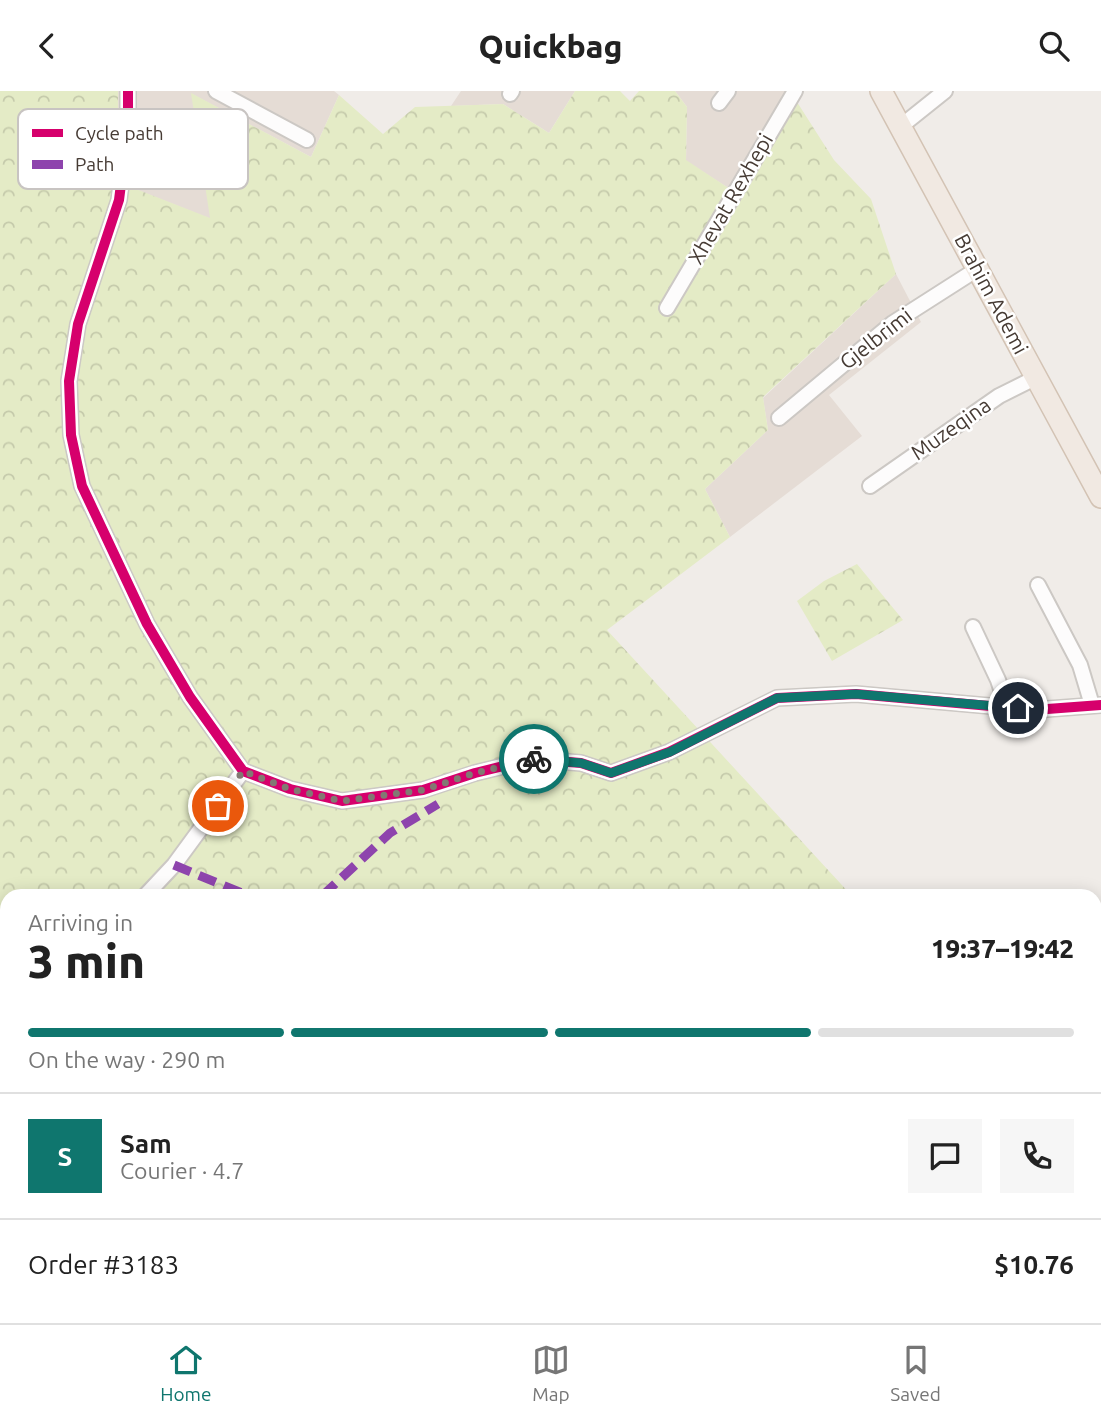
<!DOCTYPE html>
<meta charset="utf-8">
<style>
body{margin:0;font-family:Ubuntu,sans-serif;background:#f6f6f6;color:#222;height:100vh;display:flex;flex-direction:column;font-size:26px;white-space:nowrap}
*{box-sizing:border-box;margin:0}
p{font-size:23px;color:#767676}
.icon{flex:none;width:38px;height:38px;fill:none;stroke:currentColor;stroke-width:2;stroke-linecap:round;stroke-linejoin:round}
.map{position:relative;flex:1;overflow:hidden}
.sheet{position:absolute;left:0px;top:798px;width:1102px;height:434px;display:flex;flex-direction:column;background:#fff;border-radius:21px 21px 0 0;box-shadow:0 4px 18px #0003}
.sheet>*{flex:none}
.pin{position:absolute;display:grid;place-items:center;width:60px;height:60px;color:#fff;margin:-30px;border:4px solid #fff;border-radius:50%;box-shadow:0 2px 7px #0007}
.courier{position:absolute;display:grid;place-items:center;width:70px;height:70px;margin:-35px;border:5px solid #0f766e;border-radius:50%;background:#fff;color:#222;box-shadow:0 2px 9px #0007}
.overview em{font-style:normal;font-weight:800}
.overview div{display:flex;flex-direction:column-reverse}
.overview{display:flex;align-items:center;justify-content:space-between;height:119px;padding:0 28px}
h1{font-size:46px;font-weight:800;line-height:52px}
.bar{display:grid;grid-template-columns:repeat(4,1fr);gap:10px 7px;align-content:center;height:84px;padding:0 28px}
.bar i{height:9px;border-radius:5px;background:#e0e0e0}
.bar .active{background:#0f766e}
.bar p{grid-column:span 4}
.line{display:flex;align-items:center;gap:18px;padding:0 28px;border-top:2px solid #e0e0e0}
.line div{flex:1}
.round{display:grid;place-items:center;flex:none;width:74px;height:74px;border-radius:0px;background:#f6f6f6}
header{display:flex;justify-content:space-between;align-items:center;height:91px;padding:0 28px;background:#fff;font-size:32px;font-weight:800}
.tabs{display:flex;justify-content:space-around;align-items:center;height:98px;border-top:2px solid #e0e0e0;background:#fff;font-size:19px;color:#767676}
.tabs a{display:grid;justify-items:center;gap:4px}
.tabs .active{color:#0f766e}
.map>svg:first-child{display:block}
</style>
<header><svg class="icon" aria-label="back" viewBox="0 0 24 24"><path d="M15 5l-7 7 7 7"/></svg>Quickbag<svg class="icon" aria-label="search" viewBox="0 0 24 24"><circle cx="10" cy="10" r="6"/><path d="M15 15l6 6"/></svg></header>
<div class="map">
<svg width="1101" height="1232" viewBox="0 0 1101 1232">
<defs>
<pattern id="forest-crowns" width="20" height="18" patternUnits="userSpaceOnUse" patternTransform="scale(1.75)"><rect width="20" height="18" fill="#e4ebc6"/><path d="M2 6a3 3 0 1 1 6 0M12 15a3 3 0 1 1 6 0" fill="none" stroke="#c5caab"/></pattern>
</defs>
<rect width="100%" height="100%" fill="#f0ece8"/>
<g fill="#e5dcd5">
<path d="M118,0H334L339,4L311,66L192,3L211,128L117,91Z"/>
<path d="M461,0H575L549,42L503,13L451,15Z"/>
<path d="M675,0H803L730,98L686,70L687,16Z"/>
<path d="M896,183L921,231L829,304L862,345L730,446L705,398L768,339L763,307Z"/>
</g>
<g fill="url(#forest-crowns)">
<path d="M0,0H118V91L210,127L191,2L311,66L339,4L383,43L415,16L503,13L549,42L575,0H620L630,10L639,0H675L687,16L686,69L730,98L797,11L834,69L871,108L896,183L763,306L768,339L705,398L730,446L607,539L852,805H7V1225H874L872,1232H0Z"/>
<path d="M857,473L903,529L832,570L797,510L824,490Z"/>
</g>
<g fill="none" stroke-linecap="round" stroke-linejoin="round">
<defs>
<g id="street">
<path d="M128,0V38L119,109L78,233L69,290L71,344L82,395L147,533L190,606L243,680"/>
<path d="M216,0L307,49"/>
<path d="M510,3L512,0"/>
<path d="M719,12L728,0"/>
<path d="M900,36L945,0"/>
<path d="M667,217L795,0"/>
<path d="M779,327L893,232L979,177"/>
<path d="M870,395L999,305L1035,287"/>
<path d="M1038,494L1080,574L1092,614"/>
<path d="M973,536L998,589L1007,616"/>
<path d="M243,680L290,698L342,710L423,699L475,682L532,668L581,672L611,682L669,661L777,607L856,603L1034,619L1101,614"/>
<path d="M145,805L174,774L243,680"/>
<path d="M1096,943H1101"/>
<path d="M0,944L7,936"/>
<path d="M1096,1046L1101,1045"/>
</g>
<path id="primary" d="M881,0L1101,406"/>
</defs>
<use href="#street" stroke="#ccc8c4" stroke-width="18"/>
<use href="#primary" stroke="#d3c3b4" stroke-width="24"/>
<use href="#street" stroke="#fdfcfc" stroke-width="14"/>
<use href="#primary" stroke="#f1e9e2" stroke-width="21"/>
<g stroke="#8e44ad" stroke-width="9" stroke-dasharray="18 9" stroke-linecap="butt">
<path d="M174,774L249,805"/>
<path d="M322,805L390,742L438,713"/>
<path d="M0,1115L7,1109"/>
<path d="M305,1232L309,1225"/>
</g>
<defs>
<path id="cycleway" d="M128,0V38L119,109L78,233L69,290L71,344L82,395L147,533L190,606L243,680L290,698L342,710L423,699L475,682L532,668L581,672L611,682L669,661L777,607L856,603L1034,619L1101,614"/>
</defs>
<use href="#cycleway" stroke="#fff" stroke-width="15"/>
<use href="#cycleway" stroke="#d6006c" stroke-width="10"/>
</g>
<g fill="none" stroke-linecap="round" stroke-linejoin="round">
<path stroke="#827973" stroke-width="7" stroke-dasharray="0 12.6" d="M218,715L243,680L290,698L342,710L423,699L475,682L534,668"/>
<path stroke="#0f766e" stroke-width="9" d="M534,668L581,672L611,682L670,661L777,607L856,603L1018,617"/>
</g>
<g text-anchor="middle" stroke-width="5" stroke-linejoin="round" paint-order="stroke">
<g font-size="21" fill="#463b34" stroke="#fff">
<text transform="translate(731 108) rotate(-60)" y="7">Xhevat Rexhepi</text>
<text transform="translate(991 203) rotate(62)" y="7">Brahim Ademi</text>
<text transform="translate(876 248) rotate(-38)" y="7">Gjelbrimi</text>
<text transform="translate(951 338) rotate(-35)" y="7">Muzeqina</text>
</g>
</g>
<rect x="18" y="18" width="230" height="80" rx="10" fill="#fff" stroke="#c8c4c2" stroke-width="2"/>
<rect x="32" y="38" width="31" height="8" fill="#d6006c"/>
<rect x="32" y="69" width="31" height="9" fill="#8e44ad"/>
<g font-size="19" fill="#463b34">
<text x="75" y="49">Cycle path</text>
<text x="75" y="80">Path</text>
</g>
</svg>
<div class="pin" style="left:218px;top:715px;background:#ea580c"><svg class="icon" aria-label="bag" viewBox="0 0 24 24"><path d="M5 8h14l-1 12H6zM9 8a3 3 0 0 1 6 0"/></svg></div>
<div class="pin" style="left:1018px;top:617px;background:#1f2937"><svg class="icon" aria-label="home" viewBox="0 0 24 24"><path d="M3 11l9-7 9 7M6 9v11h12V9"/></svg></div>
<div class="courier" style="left:534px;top:668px"><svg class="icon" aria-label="bike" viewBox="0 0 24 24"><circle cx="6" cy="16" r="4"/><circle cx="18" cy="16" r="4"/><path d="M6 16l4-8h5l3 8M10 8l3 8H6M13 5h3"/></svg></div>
<section class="sheet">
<div class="overview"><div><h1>3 min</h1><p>Arriving in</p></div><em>19:37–19:42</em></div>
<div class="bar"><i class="active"></i><i class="active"></i><i class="active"></i><i></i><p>On the way · 290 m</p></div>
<div class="line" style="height:126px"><b class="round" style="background:#0f766e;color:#fff">S</b><div><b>Sam</b><p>Courier · 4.7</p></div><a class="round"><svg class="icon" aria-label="chat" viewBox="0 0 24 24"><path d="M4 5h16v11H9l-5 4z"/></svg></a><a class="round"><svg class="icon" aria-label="phone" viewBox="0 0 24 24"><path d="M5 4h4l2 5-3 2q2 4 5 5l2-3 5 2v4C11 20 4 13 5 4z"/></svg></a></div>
<div class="line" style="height:91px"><div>Order #3183</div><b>$10.76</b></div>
</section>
</div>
<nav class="tabs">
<a class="active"><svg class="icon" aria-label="home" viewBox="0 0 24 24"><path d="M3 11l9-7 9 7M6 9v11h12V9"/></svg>Home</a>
<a><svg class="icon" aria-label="map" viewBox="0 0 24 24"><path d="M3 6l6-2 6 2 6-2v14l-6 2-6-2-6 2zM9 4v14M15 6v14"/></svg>Map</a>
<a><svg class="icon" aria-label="saved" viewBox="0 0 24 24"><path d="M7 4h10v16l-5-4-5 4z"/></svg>Saved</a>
</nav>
